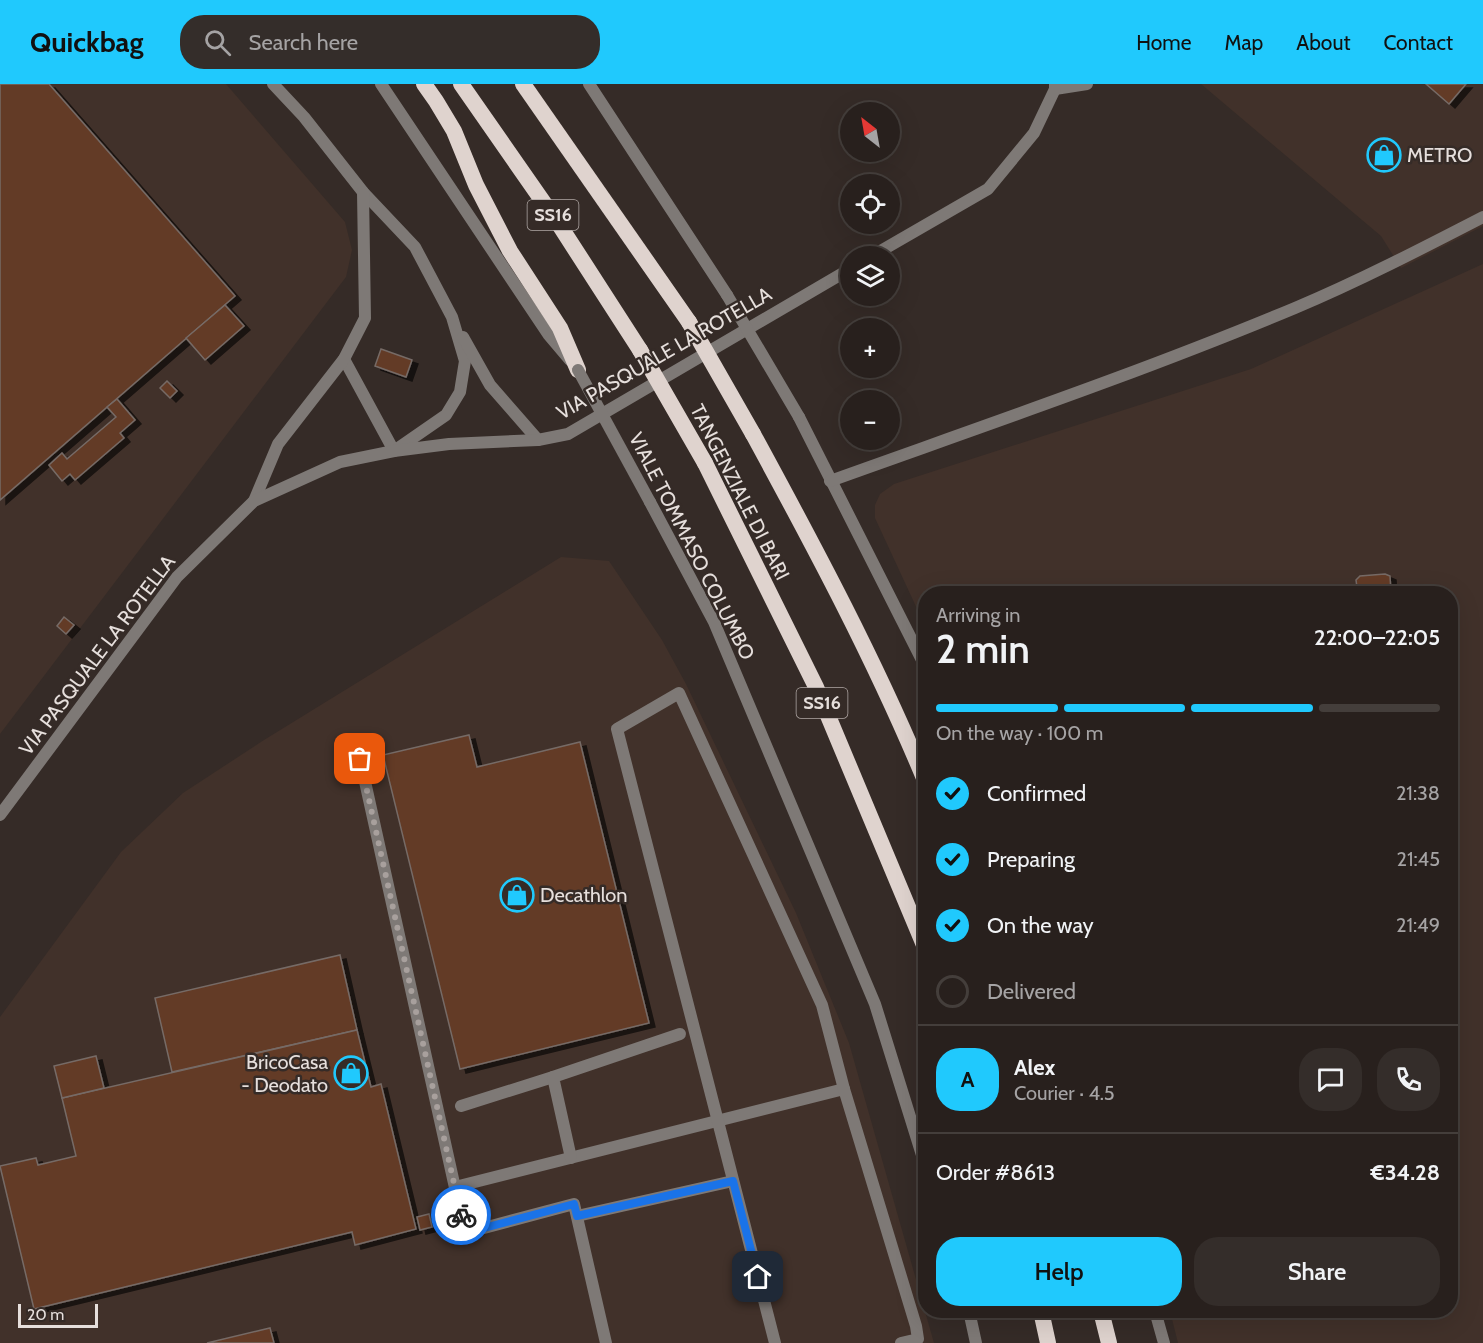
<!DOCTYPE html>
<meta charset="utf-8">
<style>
body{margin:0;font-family:Cabin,sans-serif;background:#342d2a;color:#f1f3f6;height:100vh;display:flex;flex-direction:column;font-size:22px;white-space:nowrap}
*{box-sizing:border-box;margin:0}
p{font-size:20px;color:#a5a3a4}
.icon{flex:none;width:33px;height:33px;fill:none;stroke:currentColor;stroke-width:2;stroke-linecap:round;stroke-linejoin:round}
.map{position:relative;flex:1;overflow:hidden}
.panel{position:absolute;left:918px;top:502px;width:540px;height:732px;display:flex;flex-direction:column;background:#28201d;border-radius:24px;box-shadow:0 6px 24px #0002,0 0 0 2px #443e3b}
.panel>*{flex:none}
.needle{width:39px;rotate:329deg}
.buttons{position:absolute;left:840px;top:18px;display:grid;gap:12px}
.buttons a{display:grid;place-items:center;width:60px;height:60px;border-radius:50%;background:#28201d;box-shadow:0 6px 24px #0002,0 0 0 2px #443e3b;font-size:30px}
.scale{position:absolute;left:18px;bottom:15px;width:80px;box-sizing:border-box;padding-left:6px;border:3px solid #e6dfdc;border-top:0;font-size:16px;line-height:21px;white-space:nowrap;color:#e6dfdc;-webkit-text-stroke:4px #352b27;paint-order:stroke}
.pin{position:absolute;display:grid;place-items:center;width:51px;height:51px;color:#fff;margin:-26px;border-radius:12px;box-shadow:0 3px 9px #0006}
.courier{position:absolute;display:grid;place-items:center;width:60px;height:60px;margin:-30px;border:4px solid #1a73e8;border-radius:50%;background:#fff;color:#222;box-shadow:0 2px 8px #0007}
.head em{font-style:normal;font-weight:600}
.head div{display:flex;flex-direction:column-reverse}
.head{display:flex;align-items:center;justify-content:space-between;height:102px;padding:0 18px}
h1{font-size:39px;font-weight:600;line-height:45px}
.bar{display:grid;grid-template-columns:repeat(4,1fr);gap:9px 6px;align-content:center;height:72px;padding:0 18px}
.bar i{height:8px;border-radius:4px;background:#443e3b}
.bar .current{background:#20c9fd}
.bar p{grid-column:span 4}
.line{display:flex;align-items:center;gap:15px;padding:0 18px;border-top:2px solid #443e3b}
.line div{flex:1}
.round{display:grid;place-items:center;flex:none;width:63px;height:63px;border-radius:24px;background:#342d2a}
ol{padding:0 18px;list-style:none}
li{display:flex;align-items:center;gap:18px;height:66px}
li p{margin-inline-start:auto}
li .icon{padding:6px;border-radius:50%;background:#20c9fd;color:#111;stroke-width:4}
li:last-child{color:#a5a3a4}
li i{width:33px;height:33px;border:3px solid #443e3b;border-radius:50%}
.cta{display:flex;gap:12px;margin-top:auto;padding:12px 18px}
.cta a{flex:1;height:69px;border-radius:24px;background:#20c9fd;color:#111;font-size:24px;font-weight:600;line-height:69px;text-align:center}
.cta a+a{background:#342d2a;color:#f1f3f6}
header{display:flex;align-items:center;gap:36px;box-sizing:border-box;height:84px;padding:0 30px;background:#20c9fd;color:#111}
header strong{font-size:28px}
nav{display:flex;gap:33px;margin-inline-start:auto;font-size:21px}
.search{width:420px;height:54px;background:#342d2a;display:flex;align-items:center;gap:15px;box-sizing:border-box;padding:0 21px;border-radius:24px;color:#a5a3a4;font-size:22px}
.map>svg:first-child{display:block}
</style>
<header>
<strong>Quickbag</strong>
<div class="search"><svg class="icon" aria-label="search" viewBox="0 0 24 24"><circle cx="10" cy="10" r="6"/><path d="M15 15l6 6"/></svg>Search here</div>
<nav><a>Home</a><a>Map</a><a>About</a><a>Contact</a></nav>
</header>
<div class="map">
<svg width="1483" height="1259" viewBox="0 0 1483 1259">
<defs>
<filter id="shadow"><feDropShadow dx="6" dy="4" stdDeviation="0" flood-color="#0009"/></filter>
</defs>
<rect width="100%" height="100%" fill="#352b27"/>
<g fill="#41312a">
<path d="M0,0H226L345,138L352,166L346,193L0,650Z"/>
<path d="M1201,0H1483V142L1401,184L1381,152Z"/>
<path d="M1483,180V1259H1178L1170,1227H1450V510H926L925,542L875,434V421L880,410L894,400L1251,285Z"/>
<path d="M561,473L609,477L662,556L686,600L796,829L849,959L934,1259H0V933L121,768L183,709L264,656Z"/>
</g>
<g fill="#643a25" stroke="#766b66" stroke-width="1.5" filter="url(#shadow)">
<path d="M0,0H49L235,212L0,416Z"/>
<path d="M1426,0H1466L1449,20Z"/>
<path d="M225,221L244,242L205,276L186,254Z"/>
<path d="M381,265L412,276L406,293L375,282Z"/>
<path d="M167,297L177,307L170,314L160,304Z"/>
<path d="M117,315L135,336L120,349L124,354L75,396L70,390L62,397L49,381L62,369L67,375L116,333L107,323Z"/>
<path d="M1385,490L1390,492L1391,510H1358L1356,496L1360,492Z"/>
<path d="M64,533L74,541L66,550L57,542Z"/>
<path d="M469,651L477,683L580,658L649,939L460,985L383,671Z"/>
<path d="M340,871L357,946L172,988L155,914Z"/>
<path d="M357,946L371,1003L381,1000L416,1145L355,1161L352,1148L34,1225L0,1082L36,1074L38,1081L76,1072L62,1014Z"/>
<path d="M96,972L104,1004L62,1014L54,982Z"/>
<path d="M429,1130L432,1143L420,1146L417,1133Z"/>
<path d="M270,1244L274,1259H207Z"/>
</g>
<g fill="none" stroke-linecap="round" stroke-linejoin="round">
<g stroke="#7e7976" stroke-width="12">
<path d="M1055,5L1087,0"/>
<path d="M360,675L465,1149L574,1120L606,1259"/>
<path d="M455,1103L844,1005"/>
<path d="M577,1132L733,1097"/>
<path d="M775,1259L617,645L679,609L822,921L844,1005L916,1242L918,1255L901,1259"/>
</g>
<g stroke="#7e7976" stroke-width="12">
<path d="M461,1022L553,993"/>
<path d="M571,1074L553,993L680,950"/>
</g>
<g stroke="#7e7976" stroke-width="12">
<path d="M273,0L304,33L363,108L415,163L452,233L465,277L460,308L446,331L394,367L344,275"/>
<path d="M381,0L548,250L570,276"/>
<path d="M589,0L727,211"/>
<path d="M463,253L490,301L538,356"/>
<path d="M799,333L926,584"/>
<path d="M830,397C986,341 1142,288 1295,224C1359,197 1421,165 1483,133"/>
<path d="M254,417L278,360L344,275L365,234L363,108"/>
<path d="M1155,1227L1164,1259"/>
</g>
<g stroke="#7e7976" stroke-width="12">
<path d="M872,172L988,105L1034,49L1055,5V0"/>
<path d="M650,418L714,538L875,920L926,1084"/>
<path d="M0,731L177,493L254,417L340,378L394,367L449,360L538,356L568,350L850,185"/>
<path d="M969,1227L976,1259"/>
</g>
<g stroke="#dfd3ce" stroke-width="16">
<path d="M424,0L436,17L454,47L476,101L510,167L560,244L578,286"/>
<path d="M461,0L560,142L640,266"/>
<path d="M523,0L689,238"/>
<path d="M753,350C815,464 876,578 926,699"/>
<path d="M705,379L816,603L926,866"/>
<path d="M1041,1227L1048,1259"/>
<path d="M1101,1227L1109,1259"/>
</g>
<path stroke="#7e7976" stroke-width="12" d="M727,211L799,333"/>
<path stroke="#7e7976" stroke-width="12" d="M578,286L650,418"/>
<g stroke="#dfd3ce" stroke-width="16">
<path d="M689,238L753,350"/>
<path d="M640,266L705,379"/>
</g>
</g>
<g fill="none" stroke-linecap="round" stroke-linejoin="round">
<path stroke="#a8a09d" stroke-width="6" stroke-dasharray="0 10.8" d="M360,675L461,1131"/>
<path stroke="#1a73e8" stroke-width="8" d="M461,1131L465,1149L574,1120L577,1132L733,1097L758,1193"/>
</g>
<defs>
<symbol id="shop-ring" viewBox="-11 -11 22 22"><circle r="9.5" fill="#352b27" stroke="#20c9fd" stroke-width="1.5"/><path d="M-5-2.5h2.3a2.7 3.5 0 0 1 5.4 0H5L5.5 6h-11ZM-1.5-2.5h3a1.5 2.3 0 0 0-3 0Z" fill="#20c9fd"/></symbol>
</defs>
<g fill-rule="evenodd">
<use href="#shop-ring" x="1365" y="52" width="38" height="38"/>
<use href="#shop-ring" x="498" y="792" width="38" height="38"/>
<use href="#shop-ring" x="332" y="970" width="38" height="38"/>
</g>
<g text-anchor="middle" stroke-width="5" stroke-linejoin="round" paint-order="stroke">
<g fill="#352b27" stroke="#b1a9a6" stroke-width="1.5">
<rect x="527.5" y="116" width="51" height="30" rx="4.5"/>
<rect x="796.5" y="604" width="51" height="30" rx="4.5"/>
</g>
<g font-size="18" font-weight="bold" fill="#e6dfdc">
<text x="553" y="137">SS16</text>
<text x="822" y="625">SS16</text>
</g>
<g font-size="20" fill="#e6dfdc" stroke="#352b27" text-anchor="start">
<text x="1407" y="78">METRO</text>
<text x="540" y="818">Decathlon</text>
<text x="328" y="985" text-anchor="end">BricoCasa<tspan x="328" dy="23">- Deodato</tspan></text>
</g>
<g font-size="20" fill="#e6dfdc" stroke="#352b27">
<text transform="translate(664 269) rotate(-30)" y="7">VIA PASQUALE LA ROTELLA</text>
<text transform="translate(740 408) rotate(63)" y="7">TANGENZIALE DI BARI</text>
<text transform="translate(692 462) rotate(63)" y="7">VIALE TOMMASO COLUMBO</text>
<text transform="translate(97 571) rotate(-53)" y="7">VIA PASQUALE LA ROTELLA</text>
</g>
</g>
</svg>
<div class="buttons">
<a><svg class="needle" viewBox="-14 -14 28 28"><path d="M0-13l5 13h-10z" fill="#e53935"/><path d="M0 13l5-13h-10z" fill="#a5a3a4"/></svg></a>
<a><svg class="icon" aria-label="locate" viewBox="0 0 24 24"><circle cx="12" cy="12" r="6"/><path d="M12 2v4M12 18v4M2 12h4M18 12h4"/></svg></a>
<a><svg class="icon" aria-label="layers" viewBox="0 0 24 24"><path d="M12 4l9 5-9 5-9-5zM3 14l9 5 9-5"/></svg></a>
<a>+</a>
<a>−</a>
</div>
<div class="scale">20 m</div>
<div class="pin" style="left:360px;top:675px;background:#ea580c"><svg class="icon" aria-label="bag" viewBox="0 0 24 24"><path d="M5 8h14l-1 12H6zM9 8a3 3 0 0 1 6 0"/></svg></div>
<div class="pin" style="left:758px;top:1193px;background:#1f2937"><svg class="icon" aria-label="home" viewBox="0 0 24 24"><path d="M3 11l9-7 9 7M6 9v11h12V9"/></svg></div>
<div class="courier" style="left:461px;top:1131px"><svg class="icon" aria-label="bike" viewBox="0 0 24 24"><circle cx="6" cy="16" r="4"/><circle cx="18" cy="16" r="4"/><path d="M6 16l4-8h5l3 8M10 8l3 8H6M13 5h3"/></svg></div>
<section class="panel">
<div class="head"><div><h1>2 min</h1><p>Arriving in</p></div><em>22:00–22:05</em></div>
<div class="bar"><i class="current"></i><i class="current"></i><i class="current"></i><i></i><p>On the way · 100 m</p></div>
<ol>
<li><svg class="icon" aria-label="check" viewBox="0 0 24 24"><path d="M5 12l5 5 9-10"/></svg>Confirmed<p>21:38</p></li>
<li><svg class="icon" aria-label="check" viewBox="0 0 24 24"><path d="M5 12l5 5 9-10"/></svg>Preparing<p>21:45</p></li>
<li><svg class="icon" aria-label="check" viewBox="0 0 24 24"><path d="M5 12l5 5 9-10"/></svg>On the way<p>21:49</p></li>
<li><i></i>Delivered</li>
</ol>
<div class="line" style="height:108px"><b class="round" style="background:#20c9fd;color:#111">A</b><div><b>Alex</b><p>Courier · 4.5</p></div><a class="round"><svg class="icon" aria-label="chat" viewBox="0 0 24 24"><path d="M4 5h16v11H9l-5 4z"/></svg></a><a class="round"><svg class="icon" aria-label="phone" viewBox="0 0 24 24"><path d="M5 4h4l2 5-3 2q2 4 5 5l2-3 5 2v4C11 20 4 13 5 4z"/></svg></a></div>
<div class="line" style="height:78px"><div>Order #8613</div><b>€34.28</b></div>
<div class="cta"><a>Help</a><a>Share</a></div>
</section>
</div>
